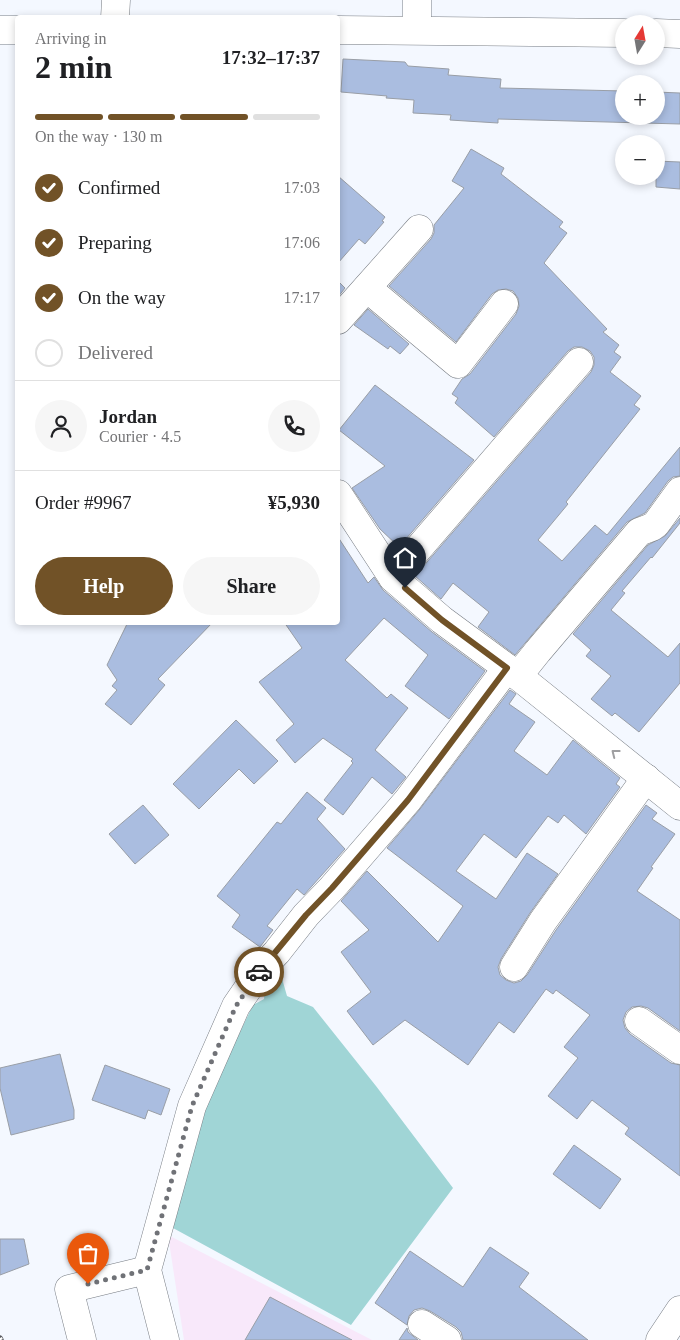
<!DOCTYPE html>
<meta charset="utf-8">
<style>
body{margin:0;font-family:"Times New Roman",serif;background:#f6f6f6;color:#202124;height:100vh;display:flex;flex-direction:column;font-size:19px;white-space:nowrap}
*{box-sizing:border-box;margin:0}
p{font-size:16px;color:#757577}
.icon{flex:none;width:28px;height:28px;fill:none;stroke:currentColor;stroke-width:2;stroke-linecap:round;stroke-linejoin:round}
.map{position:relative;flex:1;overflow:hidden}
.details{position:absolute;left:15px;top:15px;width:325px;height:610px;display:flex;flex-direction:column;background:#fff;border-radius:5px;box-shadow:0 2px 8px #0003}
.details>*{flex:none}
.needle{width:32px;rotate:11deg}
.controls{position:absolute;left:615px;top:15px;display:grid;gap:10px}
.controls a{display:grid;place-items:center;width:50px;height:50px;border-radius:50%;background:#fff;box-shadow:0 2px 8px #0003;font-size:25px}
.pin{position:absolute;display:grid;place-items:center;width:42px;height:42px;color:#fff;margin:-51px -21px;border-radius:50% 50% 50% 0;rotate:-45deg;box-shadow:0 0 5px #0007}
.pin .icon{rotate:45deg}
.courier{position:absolute;display:grid;place-items:center;width:50px;height:50px;margin:-25px;border:4px solid #715227;border-radius:50%;background:#fff;color:#222;box-shadow:0 1px 6px #0007}
.summary em{font-style:normal;font-weight:600}
.summary div{display:flex;flex-direction:column-reverse}
.summary{display:flex;align-items:center;justify-content:space-between;height:85px;padding:0 20px}
h1{font-size:32px;font-weight:600;line-height:38px}
.bar{display:grid;grid-template-columns:repeat(4,1fr);gap:8px 5px;align-content:center;height:60px;padding:0 20px}
.bar i{height:6px;border-radius:4px;background:#e0e0e0}
.bar .on{background:#715227}
.bar p{grid-column:span 4}
.line{display:flex;align-items:center;gap:12px;padding:0 20px;border-top:1px solid #e0e0e0}
.line div{flex:1}
.round{display:grid;place-items:center;flex:none;width:52px;height:52px;border-radius:26px;background:#f6f6f6}
ol{padding:0 20px;list-style:none}
li{display:flex;align-items:center;gap:15px;height:55px}
li p{margin-inline-start:auto}
li .icon{padding:5px;border-radius:50%;background:#715227;color:#fff;stroke-width:4}
li:last-child{color:#757577}
li i{width:28px;height:28px;border:2px solid #e0e0e0;border-radius:50%}
.button{display:flex;gap:10px;margin-top:auto;padding:10px 20px}
.button a{flex:1;height:58px;border-radius:30px;background:#715227;color:#fff;font-size:20px;font-weight:600;line-height:58px;text-align:center}
.button a+a{background:#f6f6f6;color:#202124}
.map>svg:first-child{display:block}
</style>
<div class="map">
<svg width="680" height="1340" viewBox="0 0 680 1340">
<rect width="100%" height="100%" fill="#f4f8ff"/>
<path fill="#f8e8fa" d="M168,1235L372,1340H184Z"/>
<path fill="#a0d5d6" d="M281,975L287,996L313,1007L376,1086L453,1188L351,1325L173,1228L203,1109L253,1005L264,999L266,979Z"/>
<g fill="#aabde0" stroke="#999ea6">
<path d="M343,59L405,62L408,66L449,69L448,75L501,79L500,88L624,91V116H656V92L680,93V124L498,119V123L450,120L451,115L413,113L414,100L386,98L387,96L341,92Z"/>
<path d="M471,149L504,168L501,174L563,222L559,227L567,233L544,263L607,329L603,332L619,345L614,352L621,357L610,372L641,396L634,405L640,409L566,502L568,504L538,540L562,561L595,525L607,535L680,447V476L673,477L668,481L645,513L627,522L515,655L478,627L489,612L453,583L441,599L415,576L591,372L594,365V357L590,351L582,347H574L568,351L494,437L455,403L458,398L452,394L462,379L470,374L516,314L519,306L518,298L513,291L506,289L498,290L492,294L456,342L389,286L431,239L434,233V225L464,188L452,181Z"/>
<path d="M656,161L680,162V189L656,187Z"/>
<path d="M338,176L385,217L382,221L384,222L365,244L359,239L338,263Z"/>
<path d="M338,281L345,288L338,297Z"/>
<path d="M368,309L409,344L400,354L390,346L388,349L354,325Z"/>
<path d="M375,385L474,460L399,547L380,529L352,488L385,466L339,430Z"/>
<path d="M680,518V523L652,558L651,557L622,591L625,593L611,610L668,657L680,643V683L639,732L615,713L612,716L591,699L611,676L586,656L591,650L573,634L648,545L665,536Z"/>
<path d="M338,537L368,583L374,577L383,590L432,632L485,671L449,719L405,686L428,655L384,618L345,660L387,698L391,694L408,708L375,750L406,777L392,794L372,777L343,815L324,800L353,763L351,761L353,759L323,738L295,763L276,740L294,724L259,682L302,648L284,622H338Z"/>
<path d="M128,622H213L158,679L165,685L131,725L105,704L117,690L112,686L117,680L107,665Z"/>
<path d="M510,690L516,694L509,704L535,722L514,751L547,775L573,740L620,778L616,784L620,787L586,834L564,815L558,823L548,816L516,858L484,834L456,871L496,899L527,853L558,874L530,913L501,959L498,967L500,975L506,980L514,983L521,981L527,975L556,930L646,805L657,813L652,819L675,834L651,867L653,868L637,891L680,920V1031L648,1008L641,1006L632,1007L626,1012L623,1020L625,1028L630,1034L671,1063L680,1065V1176L625,1134L629,1128L592,1100L577,1119L548,1096L578,1058L564,1047L590,1015L556,990L553,994L546,989L514,1033L499,1022L468,1065L405,1020L373,1045L347,1011L371,992L341,952L369,930L341,901L367,871L438,942L463,906L387,848L420,809Z"/>
<path d="M236,720L278,761L254,784L239,769L199,809L173,784Z"/>
<path d="M307,792L326,808L317,819L345,849L304,895L297,889L267,926L273,930L260,947L232,927L240,915L217,896L277,822L281,824Z"/>
<path d="M143,805L169,835L135,864L109,834Z"/>
<path d="M60,1054L74,1110V1119L11,1135L0,1088V1068Z"/>
<path d="M105,1065L170,1089L161,1115L148,1110L145,1119L92,1100Z"/>
<path d="M574,1145L621,1179L600,1209L553,1174Z"/>
<path d="M0,1239H24L29,1264L0,1275Z"/>
<path d="M490,1247L529,1273L519,1287L588,1340H463L461,1332L456,1327L430,1311L422,1308L414,1310L409,1316L407,1325L375,1303L410,1251L463,1287Z"/>
<path d="M270,1297L306,1316L352,1340H245Z"/>
<path d="M407,1328L408,1332L418,1340H399Z"/>
</g>
<g fill="none" stroke-linecap="round" stroke-linejoin="round">
<defs>
<g id="minor">
<path d="M417,0V30"/>
<path d="M115,18L116,0"/>
<path d="M0,30H18"/>
<path d="M338,30L624,33"/>
<path d="M656,33L680,34"/>
<path d="M367,288L458,364L504,304"/>
<path d="M338,320L419,229"/>
<path d="M338,494L393,578L442,620L518,676L680,806"/>
<path d="M393,578L579,362"/>
<path d="M518,676L538,651L639,532L652,527L656,524L680,491"/>
<path d="M514,967L543,921L646,778"/>
<path d="M639,1021L680,1050"/>
<path d="M422,1324L447,1340"/>
<path d="M82,1340L69,1289L147,1270"/>
<path d="M165,1340L147,1270L192,1106L236,1006L262,968L277,952L306,915L332,888L408,800L507,668"/>
<path d="M660,1340L680,1310"/>
</g>
</defs>
<use href="#minor" stroke="#777c83" stroke-width="29"/>
<use href="#minor" stroke="#fff" stroke-width="28"/>
<defs>
<path id="rail" d="M0,1338L1,1340"/>
</defs>
<use href="#rail" stroke="#585a5f" stroke-width="5.5"/>
<use href="#rail" stroke="#fff" stroke-width="4" stroke-dasharray="11" stroke-linecap="butt"/>
</g>
<defs><path id="oneway-chevron" d="M-2-3.5L2.5 0L-2 3.5" fill="none" stroke-width="1.6" stroke-linecap="round" stroke-linejoin="round" transform="scale(1.25)"/></defs>
<use stroke="#9f9fa1" href="#oneway-chevron" transform="translate(615 753) rotate(-142)"/>
<g fill="none" stroke-linecap="round" stroke-linejoin="round">
<path stroke="#707277" stroke-width="5" stroke-dasharray="0 9" d="M88,1284L147,1270L192,1106L236,1006L259,972"/>
<path stroke="#715227" stroke-width="6" d="M259,972L306,915L332,888L408,800L507,668L442,620L405,588"/>
</g>
</svg>
<div class="controls">
<a><svg class="needle" viewBox="-14 -14 28 28"><path d="M0-13l5 13h-10z" fill="#e53935"/><path d="M0 13l5-13h-10z" fill="#757577"/></svg></a>
<a>+</a>
<a>−</a>
</div>
<div class="pin" style="left:88px;top:1284px;background:#ea580c"><svg class="icon" aria-label="bag" viewBox="0 0 24 24"><path d="M5 8h14l-1 12H6zM9 8a3 3 0 0 1 6 0"/></svg></div>
<div class="pin" style="left:405px;top:588px;background:#1f2937"><svg class="icon" aria-label="home" viewBox="0 0 24 24"><path d="M3 11l9-7 9 7M6 9v11h12V9"/></svg></div>
<div class="courier" style="left:259px;top:972px"><svg class="icon" aria-label="car" viewBox="0 0 24 24"><path d="M5 17H2v-5l4-1 3-4h7l3 4 3 1v5h-3M9 17h6M6 11h13"/><circle cx="7" cy="17" r="2"/><circle cx="17" cy="17" r="2"/></svg></div>
<section class="details">
<div class="summary"><div><h1>2 min</h1><p>Arriving in</p></div><em>17:32–17:37</em></div>
<div class="bar"><i class="on"></i><i class="on"></i><i class="on"></i><i></i><p>On the way · 130 m</p></div>
<ol>
<li><svg class="icon" aria-label="check" viewBox="0 0 24 24"><path d="M5 12l5 5 9-10"/></svg>Confirmed<p>17:03</p></li>
<li><svg class="icon" aria-label="check" viewBox="0 0 24 24"><path d="M5 12l5 5 9-10"/></svg>Preparing<p>17:06</p></li>
<li><svg class="icon" aria-label="check" viewBox="0 0 24 24"><path d="M5 12l5 5 9-10"/></svg>On the way<p>17:17</p></li>
<li><i></i>Delivered</li>
</ol>
<div class="line" style="height:90px"><a class="round"><svg class="icon" aria-label="person" viewBox="0 0 24 24"><circle cx="12" cy="8" r="4"/><path d="M4 21q1-7 8-7t8 7"/></svg></a><div><b>Jordan</b><p>Courier · 4.5</p></div><a class="round"><svg class="icon" aria-label="phone" viewBox="0 0 24 24"><path d="M5 4h4l2 5-3 2q2 4 5 5l2-3 5 2v4C11 20 4 13 5 4z"/></svg></a></div>
<div class="line" style="height:65px"><div>Order #9967</div><b>¥5,930</b></div>
<div class="button"><a>Help</a><a>Share</a></div>
</section>
</div>
